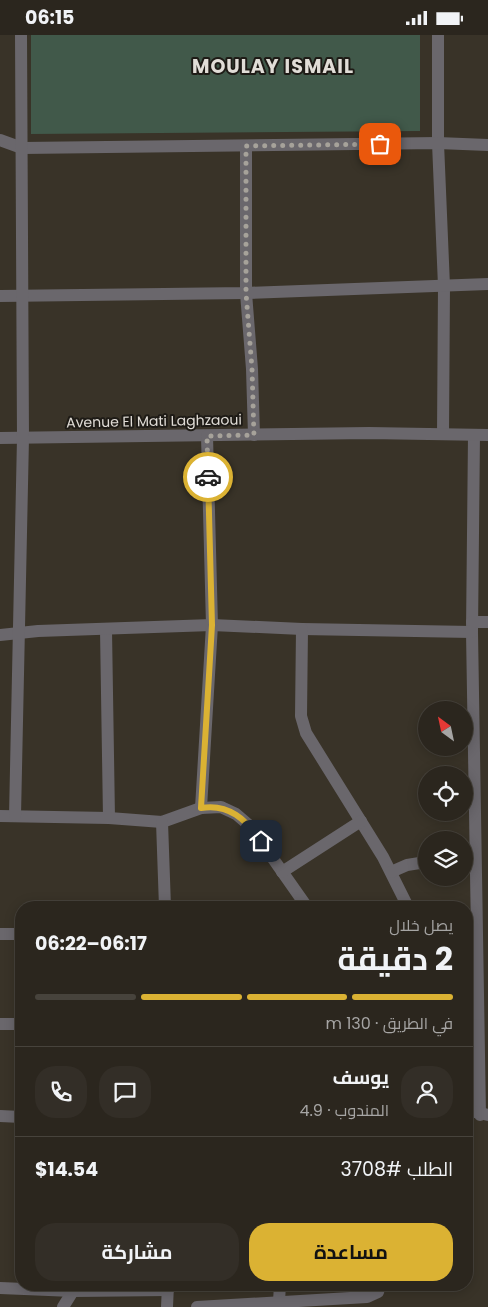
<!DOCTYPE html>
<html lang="ar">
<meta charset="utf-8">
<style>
body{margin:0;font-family:Poppins,Cairo,sans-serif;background:#332e27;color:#f1f3f6;direction:rtl;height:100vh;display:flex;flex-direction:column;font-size:19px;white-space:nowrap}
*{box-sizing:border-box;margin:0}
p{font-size:16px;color:#a6a5a4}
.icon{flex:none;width:28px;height:28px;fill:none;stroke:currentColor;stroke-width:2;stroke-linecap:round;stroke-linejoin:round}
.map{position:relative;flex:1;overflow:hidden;direction:ltr}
.sheet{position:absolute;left:15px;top:866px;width:458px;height:390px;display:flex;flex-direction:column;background:#2b261e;border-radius:20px;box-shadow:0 2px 12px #0003,0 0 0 1px #47433c;direction:rtl}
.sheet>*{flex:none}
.needle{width:32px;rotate:327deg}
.controls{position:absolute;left:418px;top:666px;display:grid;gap:10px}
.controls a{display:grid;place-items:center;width:55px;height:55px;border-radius:50%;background:#2b261e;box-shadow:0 2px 12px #0003,0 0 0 1px #47433c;font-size:25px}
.pin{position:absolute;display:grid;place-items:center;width:42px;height:42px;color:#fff;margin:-21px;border-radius:10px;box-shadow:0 2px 8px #0006}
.courier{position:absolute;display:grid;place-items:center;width:50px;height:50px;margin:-25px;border:4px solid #dbb233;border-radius:50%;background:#fff;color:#222;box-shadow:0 1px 6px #0007}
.head em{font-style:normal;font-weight:700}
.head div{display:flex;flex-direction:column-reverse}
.head{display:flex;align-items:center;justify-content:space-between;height:85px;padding:0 20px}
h1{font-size:32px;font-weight:700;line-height:38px}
.bar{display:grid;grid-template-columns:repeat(4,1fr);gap:8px 5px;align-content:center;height:60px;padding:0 20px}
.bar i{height:6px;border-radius:4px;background:#47433c}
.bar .selected{background:#dbb233}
.bar p{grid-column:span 4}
.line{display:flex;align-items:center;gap:12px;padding:0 20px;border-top:1px solid #47433c}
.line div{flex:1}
.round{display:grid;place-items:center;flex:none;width:52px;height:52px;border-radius:20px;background:#332e27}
.cta{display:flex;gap:10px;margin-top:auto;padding:10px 20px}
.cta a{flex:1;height:58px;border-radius:20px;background:#dbb233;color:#111;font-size:20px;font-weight:700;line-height:58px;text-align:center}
.cta a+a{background:#332e27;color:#f1f3f6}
.status{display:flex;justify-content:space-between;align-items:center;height:35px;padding:0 25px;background:#2b261e;direction:ltr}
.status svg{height:14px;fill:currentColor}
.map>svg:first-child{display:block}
</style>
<div class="status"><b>06:15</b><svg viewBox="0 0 49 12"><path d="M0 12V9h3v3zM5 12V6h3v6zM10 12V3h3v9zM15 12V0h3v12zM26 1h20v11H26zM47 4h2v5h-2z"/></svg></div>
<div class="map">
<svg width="488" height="1272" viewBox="0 0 488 1272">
<rect width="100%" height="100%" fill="#393328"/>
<path fill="#41594a" d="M31,0H420V96L31,99Z"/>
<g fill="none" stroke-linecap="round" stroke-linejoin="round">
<g stroke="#6a676c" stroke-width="12">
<path d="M438,0V108L444,251L443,398"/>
<path d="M0,105L22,113L438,108L488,110"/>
<path d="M246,111V258L252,334L254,400"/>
<path d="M0,261L246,258L488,249"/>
<path d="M474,400L472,597L480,1080"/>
<path d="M0,403L369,398L488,400"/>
<path d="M472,587H488"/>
<path d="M302,594L472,597"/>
<path d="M106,595L109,783"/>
<path d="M0,600L38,596L212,590L302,594L301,681L306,698L383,822L408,872"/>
<path d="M201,773L212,590L207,401"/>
<path d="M0,781L109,783L162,787L201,773L221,772L236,779L250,791L307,872"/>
<path d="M15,781L23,403L21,0"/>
<path d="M162,787L165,872"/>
<path d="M282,837L361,786"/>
<path d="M391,837L407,830L426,827"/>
<path d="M0,899H21"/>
<path d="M466,962L478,979"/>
<path d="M0,989H21"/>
<path d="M466,1075L488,1080"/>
<path d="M0,1081L21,1082"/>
<path d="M0,1253L73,1256L168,1255"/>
<path d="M279,1266L280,1250"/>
<path d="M63,1272L73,1256"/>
<path d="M167,1272L168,1250"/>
<path d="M197,1272L367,1262L378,1257L380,1250"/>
</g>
</g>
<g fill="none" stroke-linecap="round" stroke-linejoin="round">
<path stroke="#a6a29a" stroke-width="5" stroke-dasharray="0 9" d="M208,442L207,401L254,400L252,334L246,258V111L380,109"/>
<path stroke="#dbb233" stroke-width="6" d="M208,442L212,590L201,773C229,768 246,785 261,806"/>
</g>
<g text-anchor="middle" stroke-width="4" stroke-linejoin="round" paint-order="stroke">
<g font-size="14" fill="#e1ddd7" stroke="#1e1b16">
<text transform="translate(154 386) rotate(-1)" y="5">Avenue El Mati Laghzaoui</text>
</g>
<g font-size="19" font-weight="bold" letter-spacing="1" fill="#e1ddd7" stroke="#1e1b16">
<text x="273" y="38">MOULAY ISMAIL</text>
</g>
</g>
</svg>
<div class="controls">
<a><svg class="needle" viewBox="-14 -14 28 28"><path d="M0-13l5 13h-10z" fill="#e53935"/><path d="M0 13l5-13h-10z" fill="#a6a5a4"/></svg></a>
<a><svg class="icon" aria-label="locate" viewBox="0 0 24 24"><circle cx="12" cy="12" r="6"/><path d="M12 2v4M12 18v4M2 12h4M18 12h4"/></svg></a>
<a><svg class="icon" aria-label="layers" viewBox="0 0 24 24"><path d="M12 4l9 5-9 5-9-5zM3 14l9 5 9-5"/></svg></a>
</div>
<div class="pin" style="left:380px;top:109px;background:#ea580c"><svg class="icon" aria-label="bag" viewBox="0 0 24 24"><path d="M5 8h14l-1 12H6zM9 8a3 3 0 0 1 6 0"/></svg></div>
<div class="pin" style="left:261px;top:806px;background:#1f2937"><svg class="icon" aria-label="home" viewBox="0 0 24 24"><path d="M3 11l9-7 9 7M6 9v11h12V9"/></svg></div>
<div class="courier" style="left:208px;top:442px"><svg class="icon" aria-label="car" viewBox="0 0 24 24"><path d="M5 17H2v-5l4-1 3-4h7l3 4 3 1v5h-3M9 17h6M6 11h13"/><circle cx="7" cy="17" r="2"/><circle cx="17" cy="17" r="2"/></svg></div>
<section class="sheet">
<div class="head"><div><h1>2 دقيقة</h1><p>يصل خلال</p></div><em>06:17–06:22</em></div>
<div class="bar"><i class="selected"></i><i class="selected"></i><i class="selected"></i><i></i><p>في الطريق · 130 m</p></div>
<div class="line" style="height:90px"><a class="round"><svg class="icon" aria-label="person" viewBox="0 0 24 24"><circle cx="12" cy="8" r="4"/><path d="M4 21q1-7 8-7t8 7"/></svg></a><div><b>يوسف</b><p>المندوب · 4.9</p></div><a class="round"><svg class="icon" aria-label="chat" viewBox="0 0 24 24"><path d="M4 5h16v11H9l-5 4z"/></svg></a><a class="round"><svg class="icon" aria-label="phone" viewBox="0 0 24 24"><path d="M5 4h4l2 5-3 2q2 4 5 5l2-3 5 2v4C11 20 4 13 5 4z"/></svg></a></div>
<div class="line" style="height:65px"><div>الطلب #3708</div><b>$14.54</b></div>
<div class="cta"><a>مساعدة</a><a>مشاركة</a></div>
</section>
</div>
